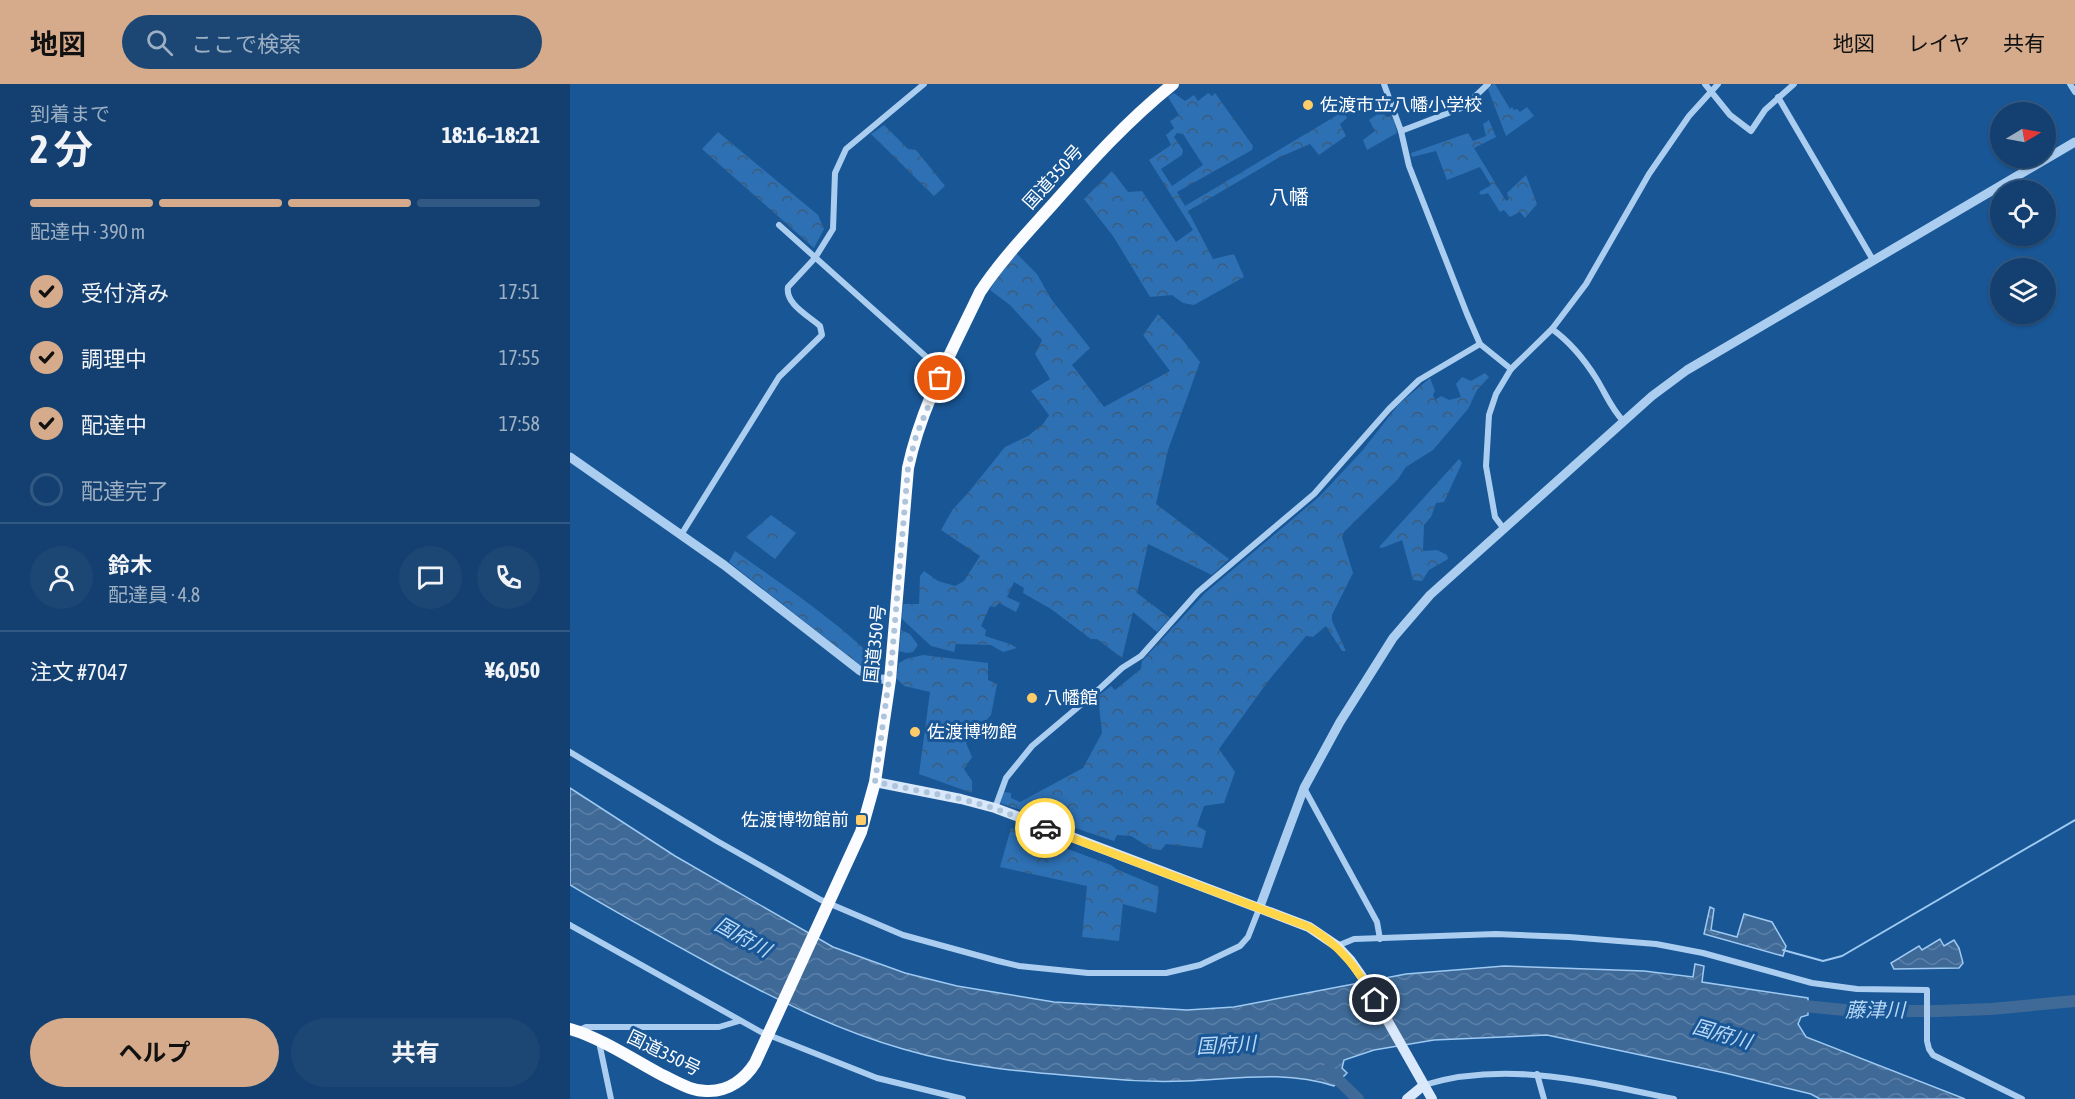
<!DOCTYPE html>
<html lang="ja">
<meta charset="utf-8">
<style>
body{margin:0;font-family:"Asap Condensed","Noto Sans JP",sans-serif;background:#1c4775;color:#f1f3f6;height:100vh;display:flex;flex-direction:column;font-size:22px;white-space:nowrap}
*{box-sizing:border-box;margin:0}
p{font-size:20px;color:#9dafc3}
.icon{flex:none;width:33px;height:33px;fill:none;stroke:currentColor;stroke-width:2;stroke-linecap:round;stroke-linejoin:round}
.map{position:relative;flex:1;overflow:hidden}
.panel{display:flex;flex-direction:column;background:#134070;width:570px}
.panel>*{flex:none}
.needle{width:39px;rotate:80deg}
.tools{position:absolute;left:1420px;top:18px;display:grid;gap:12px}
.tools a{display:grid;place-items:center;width:66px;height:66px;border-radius:50%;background:#134070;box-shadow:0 2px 4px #0004,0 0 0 2px #325983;font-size:30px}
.pin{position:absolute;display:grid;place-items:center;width:51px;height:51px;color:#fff;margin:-26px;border:3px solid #fff;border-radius:50%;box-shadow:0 2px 6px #0007}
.courier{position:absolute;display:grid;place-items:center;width:60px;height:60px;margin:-30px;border:4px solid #ffd54a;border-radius:50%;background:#fff;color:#222;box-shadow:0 2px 8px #0007}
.overview em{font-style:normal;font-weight:700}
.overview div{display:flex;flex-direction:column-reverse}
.overview{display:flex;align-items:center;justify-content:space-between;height:102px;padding:0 30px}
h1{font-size:39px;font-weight:700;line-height:45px}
.bar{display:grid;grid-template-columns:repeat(4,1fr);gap:9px 6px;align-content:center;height:72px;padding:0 30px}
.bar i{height:8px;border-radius:4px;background:#325983}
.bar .current{background:#d6ab8b}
.bar p{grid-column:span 4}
.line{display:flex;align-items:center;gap:15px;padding:0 30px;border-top:2px solid #325983}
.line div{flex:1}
.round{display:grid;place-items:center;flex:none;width:63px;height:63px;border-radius:32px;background:#1c4775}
ol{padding:0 30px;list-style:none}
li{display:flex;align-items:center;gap:18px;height:66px}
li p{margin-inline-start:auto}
li .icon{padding:6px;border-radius:50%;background:#d6ab8b;color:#111;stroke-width:4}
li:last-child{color:#9dafc3}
li i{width:33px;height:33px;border:3px solid #325983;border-radius:50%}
.primary-button{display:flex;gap:12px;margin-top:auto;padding:12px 30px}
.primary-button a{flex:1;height:69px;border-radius:36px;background:#d6ab8b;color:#111;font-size:24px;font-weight:700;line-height:69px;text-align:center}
.primary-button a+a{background:#1c4775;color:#f1f3f6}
header{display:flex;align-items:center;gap:36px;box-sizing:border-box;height:84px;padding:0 30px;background:#d6ab8b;color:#111}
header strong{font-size:28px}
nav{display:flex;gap:33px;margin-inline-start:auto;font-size:21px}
.search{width:420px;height:54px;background:#1c4775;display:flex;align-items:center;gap:15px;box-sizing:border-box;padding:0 21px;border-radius:33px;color:#9dafc3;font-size:22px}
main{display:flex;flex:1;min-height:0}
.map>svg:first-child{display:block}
</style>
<header>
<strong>地図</strong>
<div class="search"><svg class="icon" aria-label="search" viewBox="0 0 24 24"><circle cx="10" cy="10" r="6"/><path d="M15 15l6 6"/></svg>ここで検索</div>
<nav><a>地図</a><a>レイヤ</a><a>共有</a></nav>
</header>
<main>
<section class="panel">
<div class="overview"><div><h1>2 分</h1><p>到着まで</p></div><em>18:16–18:21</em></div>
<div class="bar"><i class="current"></i><i class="current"></i><i class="current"></i><i></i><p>配達中 · 390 m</p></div>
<ol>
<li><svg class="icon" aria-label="check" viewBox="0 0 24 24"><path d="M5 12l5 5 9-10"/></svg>受付済み<p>17:51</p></li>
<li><svg class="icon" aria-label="check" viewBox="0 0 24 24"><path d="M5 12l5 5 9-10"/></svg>調理中<p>17:55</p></li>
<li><svg class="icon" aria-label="check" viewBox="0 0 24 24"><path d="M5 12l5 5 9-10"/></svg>配達中<p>17:58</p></li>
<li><i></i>配達完了</li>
</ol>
<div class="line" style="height:108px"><a class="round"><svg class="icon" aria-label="person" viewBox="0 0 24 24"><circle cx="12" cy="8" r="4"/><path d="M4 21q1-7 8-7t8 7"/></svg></a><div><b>鈴木</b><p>配達員 · 4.8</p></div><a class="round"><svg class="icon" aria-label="chat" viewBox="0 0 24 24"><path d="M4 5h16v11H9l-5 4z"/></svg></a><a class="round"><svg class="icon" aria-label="phone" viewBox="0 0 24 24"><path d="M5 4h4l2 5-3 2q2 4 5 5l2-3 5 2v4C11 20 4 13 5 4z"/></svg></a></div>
<div class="line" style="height:78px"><div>注文 #7047</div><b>¥6,050</b></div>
<div class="primary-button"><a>ヘルプ</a><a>共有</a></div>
</section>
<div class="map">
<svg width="1505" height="1015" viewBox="0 0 1505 1015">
<defs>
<pattern id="forest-crowns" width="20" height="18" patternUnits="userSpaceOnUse" patternTransform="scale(1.5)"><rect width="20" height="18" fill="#2d70b3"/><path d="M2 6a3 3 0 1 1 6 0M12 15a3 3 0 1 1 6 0" fill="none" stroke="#3e5c7a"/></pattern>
<pattern id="water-waves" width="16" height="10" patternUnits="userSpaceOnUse" patternTransform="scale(1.5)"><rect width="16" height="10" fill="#3f6a97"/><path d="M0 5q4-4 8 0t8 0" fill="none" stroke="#5c80a7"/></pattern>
</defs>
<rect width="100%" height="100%" fill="#195695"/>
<g fill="url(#forest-crowns)" fill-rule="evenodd">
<path d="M923,0H925L940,25L942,23L944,26L947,25L950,28L957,23L964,32L936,52L918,5Z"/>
<path d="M604,9L615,17L624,11L628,17L638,9L642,12L645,9L683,62L682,66L607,108L615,122L774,27L777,34L770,40L776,52L749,71L740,60L710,73L618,127L643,175L664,170L674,193L624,221L613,219L602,211L580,213L543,152L514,115L542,87L558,108L572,107L606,158L623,146L579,76L601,61L596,51L604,44L600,37L609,31L598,13ZM607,49L613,50L633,81L602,102L591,85L612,71L613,66L604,53Z"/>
<path d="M812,27L817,33L823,31L827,49L797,66L793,56L805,47L799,36Z"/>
<path d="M919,36L926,53L904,64L936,117L939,115L937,109L956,91L967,120L955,134L950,128L940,133L934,126L930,128L918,109L911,111L909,108L921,101L910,83L877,96L866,67L842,73L841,69L898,49L903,57L916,52L913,40Z"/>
<path d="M314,41L338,65L346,66L375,102L364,112L301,50Z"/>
<path d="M148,48L248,131L254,145L244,164L132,65Z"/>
<path d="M446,169L467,190L481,215L520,264L502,281L534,323L600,287L573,251L588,230L611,254L630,278L598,366L586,420L659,475L642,491L578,460L567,509L600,534L587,548L563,528L552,574L527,555H521L481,525L453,509L454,504L444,498L437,513L450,519L446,528L429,519L425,523L420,522L411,542L416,546L415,552L440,560L447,564L433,568L421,561L386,560L384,568L361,562L332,535L333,520H349L350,492L354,487L368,497L385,502L394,497L410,472L371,446L383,425L398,409L435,363L458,352L473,340L479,331L461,307L480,295L465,270L472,256L440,221L420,206L430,189Z"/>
<path d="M915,289L919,293L907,306L898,325L863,366L836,383L828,395L774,448L772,453L783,489L762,531V537L776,567H772L756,542L743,553L736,552L699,596L649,665L665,688L654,719L634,722L627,742L636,747L632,764L596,760L591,766L582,765L561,752L547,751L544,757L430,719L434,708L441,709V714L450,718L513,684L532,649L528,612L541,602L545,606L571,585L572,577L635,509L750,412L792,367L829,320L860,294L865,307L863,311L865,316L871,312L879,316L891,313L886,300L892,293L901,297Z"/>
<path d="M889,375L892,379L874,418L866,419L861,433L854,441L853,467L867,466L877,471L878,475L859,486L852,497L843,496L832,456L812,464L809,463Z"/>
<path d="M201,431L226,449L205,475L176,453Z"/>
<path d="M165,467C217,504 270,539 314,584C302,592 291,581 281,574L159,478Z"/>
<path d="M331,546L340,550L348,561L343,568L337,569L329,567Z"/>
<path d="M353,571L418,579V596L427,600L421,631L396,659L402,673L394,685L402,697V709L349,690L360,608L334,602L326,594L329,579L336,575Z"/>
<path d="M441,744L541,781L546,785L589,803L586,829L553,820L549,857L512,853L517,802L430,783Z"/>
</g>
<g fill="url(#water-waves)" stroke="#9ec9f2" stroke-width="1.5">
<path d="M0,704L105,772L263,863L335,889L387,902L484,918L617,926L664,923L836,890L934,882L1074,887L1123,893L1125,880L1134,882L1132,898L1238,914V931L1231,933L1228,940L1236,953L1395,1015H1250L1241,1010L1155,989L977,951L864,956L804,966L774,976L772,984L777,989L764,1002C715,986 666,995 616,997C588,998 558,997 530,994C464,989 397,984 333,965C266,946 203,914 142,881C94,855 47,829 0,801Z"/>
<path d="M1140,823L1144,825L1141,846L1167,853L1174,830L1202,838L1216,862L1213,872L1134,850Z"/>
<path d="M1370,855L1374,862L1384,856L1389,864L1393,879L1389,884L1324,885L1321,879L1349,862L1352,866Z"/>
</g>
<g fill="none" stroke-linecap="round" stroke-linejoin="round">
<path stroke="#9ec9f2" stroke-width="2" d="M1213,866L1253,877L1272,872L1505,736"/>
<g stroke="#3f6a97" stroke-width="12">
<path d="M1224,921L1285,927H1367L1421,925L1505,917"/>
<path d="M758,986L788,1015"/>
</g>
<g stroke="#abcef0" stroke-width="6">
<path d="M814,0L831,47L839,82L897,230L910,260L941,285"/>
<path d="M1135,0L1160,31L1181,47L1195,26L1224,0"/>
<path d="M1500,0L1505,8"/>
<path d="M1208,13L1303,176"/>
<path d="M831,47L894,23L918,0"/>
<path d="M209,141L372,287"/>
<path d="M982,245C1000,258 1014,275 1026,294C1036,310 1040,323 1054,338"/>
<path d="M934,445L925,433L916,382L919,331L926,310L941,285L982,245L1016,200L1079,90L1119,32L1148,0"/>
<path d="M111,451L209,293L252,251L250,242C239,232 215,220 218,203L245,174L263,145L265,89L276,65L354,0"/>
<path d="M0,668L147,757L251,816L333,851L428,877L449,882L518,889H596L630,881L670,862L678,853L689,825"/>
<path d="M734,704L807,838L810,855"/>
<path d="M425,724L436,694L462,662L526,608L552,584L571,572L628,508L744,410L819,325L849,296L910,260"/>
<path d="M0,841L191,948L307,994L393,1015"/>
<path d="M767,862L784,855L926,850L999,853L1086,860L1133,869L1242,899L1287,905L1357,906V957L1359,965L1363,971L1452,1015"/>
<path d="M7,947L16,943H149L169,937"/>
<path d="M29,958L41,1015"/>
<path d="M967,990L974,1015"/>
<path d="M854,1001C936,976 1021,998 1104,1015"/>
</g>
<g stroke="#abcef0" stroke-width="9">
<path d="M0,373L154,481L289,586L303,594L320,596"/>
<path d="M689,825L734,704L770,638L823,554L860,511L1082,312L1117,286L1505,58"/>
</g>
<g stroke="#d9e9fb" stroke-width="10">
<path d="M305,698L391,715L425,724L739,843L767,862L781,877L795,897L862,1015"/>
<path d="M837,1015L854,1001"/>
</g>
<path stroke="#fafcff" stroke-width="12" d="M0,945C29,953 64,976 92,991C107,998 122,1008 139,1007C159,1007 175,995 185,979L291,748L305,698L320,596L338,384C351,322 383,265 410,208C431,176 458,148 483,120C521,77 558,36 603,0"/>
</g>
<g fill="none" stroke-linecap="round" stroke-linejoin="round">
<path stroke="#aec4da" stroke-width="6" stroke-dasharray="0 10.8" d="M370,294L346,352L338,384L322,573L305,698L391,715L424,724L475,744"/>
<path stroke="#ffd54a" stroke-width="8" d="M475,744L739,843C770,861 788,885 805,916"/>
</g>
<g fill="#ffcc6a" stroke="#195695" stroke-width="2">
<circle cx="738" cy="21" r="6"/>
<circle cx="462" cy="614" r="6"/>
<circle cx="345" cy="648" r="6"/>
<rect x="285" y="730" width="12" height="12" rx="3"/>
</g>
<g text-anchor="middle" stroke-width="6" stroke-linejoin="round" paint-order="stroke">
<g font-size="18" fill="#fff" stroke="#195695" text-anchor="start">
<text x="750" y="27">佐渡市立八幡小学校</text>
<text x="474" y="620">八幡館</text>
<text x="357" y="654">佐渡博物館</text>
<text x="279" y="742" text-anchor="end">佐渡博物館前</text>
</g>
<g font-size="18" fill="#fff" stroke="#195695">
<text transform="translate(483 93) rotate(-48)" y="6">国道350号</text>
<text transform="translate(305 560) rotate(-84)" y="6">国道350号</text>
<text transform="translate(94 969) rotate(26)" y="6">国道350号</text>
</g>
<g font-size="20" fill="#fff" stroke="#195695">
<text x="719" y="120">八幡</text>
</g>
<g font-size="20" font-style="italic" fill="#b7d8f7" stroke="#195695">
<text transform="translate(173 853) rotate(29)" y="7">国府川</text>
<text x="1305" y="933">藤津川</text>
<text transform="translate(1152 950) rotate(16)" y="7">国府川</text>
<text transform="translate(656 961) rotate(-3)" y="7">国府川</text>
</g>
</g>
</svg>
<div class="tools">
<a><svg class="needle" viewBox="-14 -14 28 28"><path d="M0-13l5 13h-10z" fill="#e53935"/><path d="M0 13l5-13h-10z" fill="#9dafc3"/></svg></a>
<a><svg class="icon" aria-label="locate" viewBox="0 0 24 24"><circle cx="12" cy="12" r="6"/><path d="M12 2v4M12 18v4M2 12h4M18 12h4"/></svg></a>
<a><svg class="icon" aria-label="layers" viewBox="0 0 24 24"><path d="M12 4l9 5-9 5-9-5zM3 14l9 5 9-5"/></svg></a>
</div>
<div class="pin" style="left:370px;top:294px;background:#ea580c"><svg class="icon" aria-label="bag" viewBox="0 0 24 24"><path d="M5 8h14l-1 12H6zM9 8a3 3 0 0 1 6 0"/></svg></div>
<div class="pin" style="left:805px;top:916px;background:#1f2937"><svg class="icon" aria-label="home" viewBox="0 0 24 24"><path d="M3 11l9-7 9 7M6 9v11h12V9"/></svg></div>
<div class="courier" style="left:475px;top:744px"><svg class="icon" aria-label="car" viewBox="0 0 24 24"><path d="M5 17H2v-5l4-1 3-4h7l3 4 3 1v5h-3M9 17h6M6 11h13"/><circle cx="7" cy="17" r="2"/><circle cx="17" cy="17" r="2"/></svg></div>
</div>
</main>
